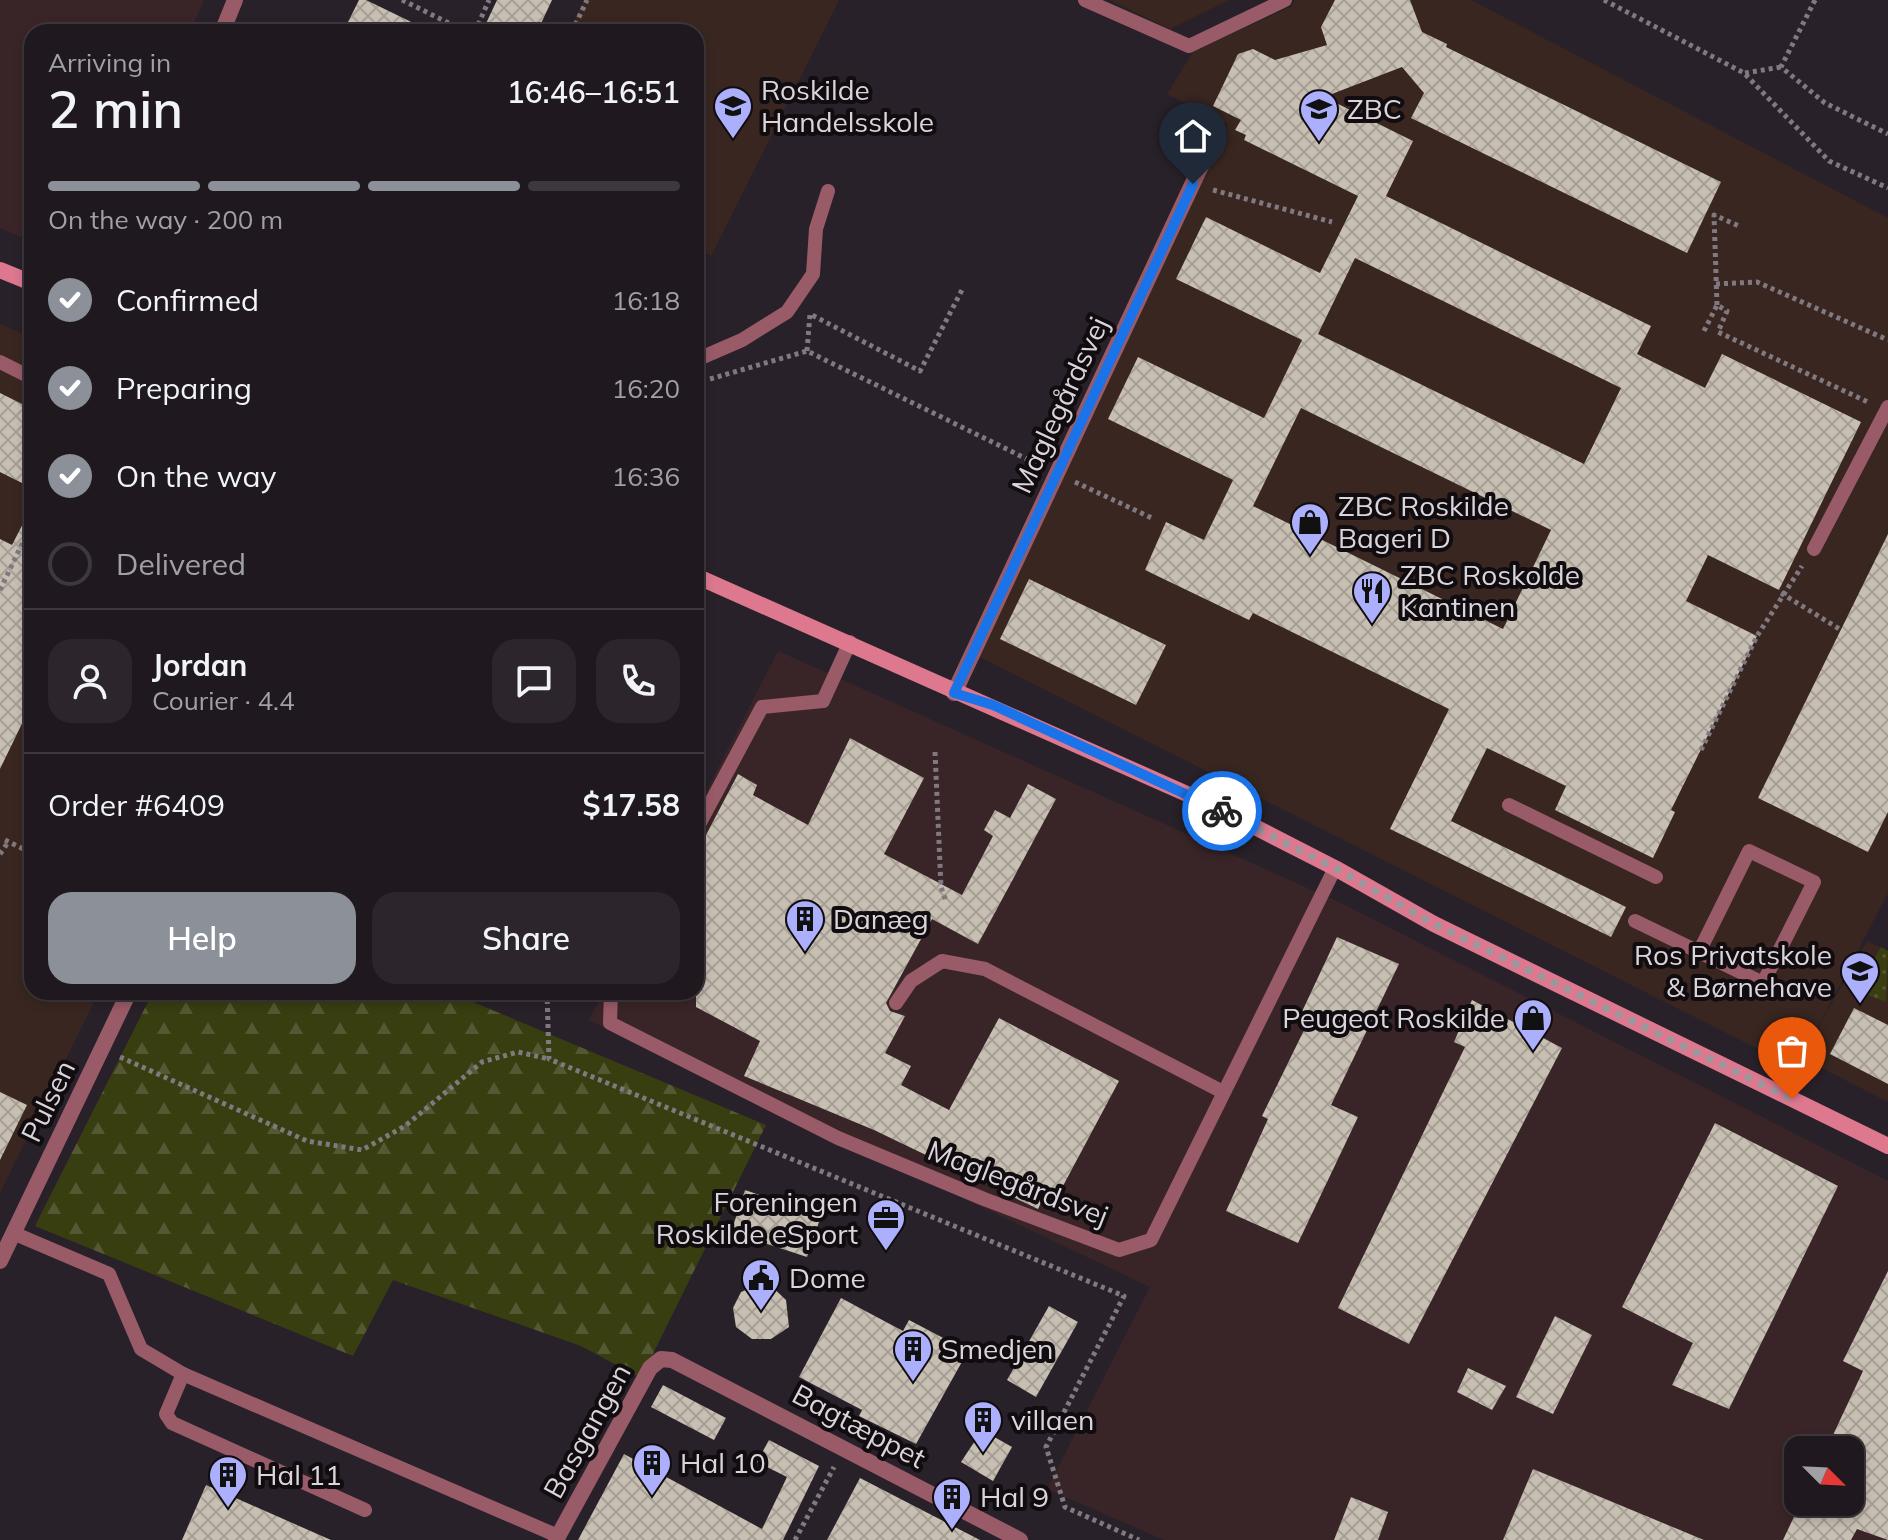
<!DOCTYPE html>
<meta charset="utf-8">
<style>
body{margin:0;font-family:Mulish,sans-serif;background:#2c262c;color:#f1f3f6;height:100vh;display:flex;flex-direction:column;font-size:30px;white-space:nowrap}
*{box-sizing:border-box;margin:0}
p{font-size:26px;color:#a1a0a4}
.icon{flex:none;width:44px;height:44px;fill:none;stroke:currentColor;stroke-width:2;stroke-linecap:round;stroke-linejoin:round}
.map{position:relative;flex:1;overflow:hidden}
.sheet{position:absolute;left:24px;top:24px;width:680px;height:976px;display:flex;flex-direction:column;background:#1f191f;border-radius:24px;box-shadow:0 4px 12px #0003,0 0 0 2px #3c383d}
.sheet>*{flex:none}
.needle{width:52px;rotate:114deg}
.tools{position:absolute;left:1784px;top:1436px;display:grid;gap:16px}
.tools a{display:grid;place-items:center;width:80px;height:80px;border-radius:16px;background:#1f191f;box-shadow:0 4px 12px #0003,0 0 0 2px #3c383d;font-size:40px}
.pin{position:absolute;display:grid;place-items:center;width:68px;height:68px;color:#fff;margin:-82px -34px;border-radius:50% 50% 50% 0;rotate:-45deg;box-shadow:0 0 8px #0007}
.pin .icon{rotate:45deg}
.courier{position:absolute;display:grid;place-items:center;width:80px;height:80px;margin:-40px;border:6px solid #1a73e8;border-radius:50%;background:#fff;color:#222;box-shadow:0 2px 10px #0007}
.headline em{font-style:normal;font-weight:600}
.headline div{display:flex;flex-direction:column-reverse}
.headline{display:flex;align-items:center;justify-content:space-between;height:136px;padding:0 24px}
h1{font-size:52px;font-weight:600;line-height:60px}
.bar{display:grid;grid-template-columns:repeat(4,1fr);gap:12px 8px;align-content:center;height:96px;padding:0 24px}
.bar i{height:10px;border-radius:6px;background:#3c383d}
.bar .selected{background:#8c9099}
.bar p{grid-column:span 4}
.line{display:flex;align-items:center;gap:20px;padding:0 24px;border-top:2px solid #3c383d}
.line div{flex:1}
.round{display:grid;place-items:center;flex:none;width:84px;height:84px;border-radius:24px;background:#2c262c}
ol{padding:0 24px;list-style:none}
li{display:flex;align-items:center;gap:24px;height:88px}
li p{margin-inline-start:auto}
li .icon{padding:8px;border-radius:50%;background:#8c9099;color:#fff;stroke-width:4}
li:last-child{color:#a1a0a4}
li i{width:44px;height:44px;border:4px solid #3c383d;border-radius:50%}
.button{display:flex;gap:16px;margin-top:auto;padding:16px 24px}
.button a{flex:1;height:92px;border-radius:24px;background:#8c9099;color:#fff;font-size:32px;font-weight:600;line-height:92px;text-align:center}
.button a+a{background:#2c262c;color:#f1f3f6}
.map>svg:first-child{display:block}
</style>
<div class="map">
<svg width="1888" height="1540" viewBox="0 0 1888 1540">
<defs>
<pattern id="forest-firs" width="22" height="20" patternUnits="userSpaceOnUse" patternTransform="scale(2)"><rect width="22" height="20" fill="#393e11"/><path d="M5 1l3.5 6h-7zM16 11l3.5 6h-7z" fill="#555933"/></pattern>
<pattern id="park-dots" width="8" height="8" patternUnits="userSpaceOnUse" patternTransform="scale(2)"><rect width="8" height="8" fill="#393e11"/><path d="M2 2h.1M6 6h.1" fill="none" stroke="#555933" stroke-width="1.8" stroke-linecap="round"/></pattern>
<pattern id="building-cross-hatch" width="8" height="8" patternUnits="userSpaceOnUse" patternTransform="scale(2)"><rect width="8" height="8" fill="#c7bfb2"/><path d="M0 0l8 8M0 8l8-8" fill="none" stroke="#a69f96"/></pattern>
</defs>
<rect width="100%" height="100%" fill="#292129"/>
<g fill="#392527" fill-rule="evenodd">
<path d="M0,0H204L190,32H32V242L0,228Z"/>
<path d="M778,651L1339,902L1888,1181V1540H1164L1047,1489L1150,1287L589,1020L603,992H696V811ZM1798,1450H1850V1502H1798Z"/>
</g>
<g fill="#392621">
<path d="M584,0H839L711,256L696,248V32H569Z"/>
<path d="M1110,0H1229L1170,29Z"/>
<path d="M1295,0H1471L1888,218V893L1811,1040L1867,941L1888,951V1102L1802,1058L1797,1067L1762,1051L978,656L1227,124L1167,94L1194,50L1291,7Z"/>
<path d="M0,324L32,338V992H99L0,1193Z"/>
</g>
<path fill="url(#forest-firs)" d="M153,992H449L766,1125L641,1378L581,1346L393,1280L353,1356L35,1226Z"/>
<path fill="url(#park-dots)" d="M1881,947L1888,951L1886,1002L1857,991Z"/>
<g fill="url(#building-cross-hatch)" fill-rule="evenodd">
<path d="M359,0H366L432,32H343Z"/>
<path d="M497,0H552L537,32H482Z"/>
<path d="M1335,0H1410L1422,32L1447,44L1446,47L1721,182L1687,253L1411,118L1424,93L1402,67L1324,97L1413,141L1386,196L1651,326L1637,354L1705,388L1722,354L1861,422L1779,590L1708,555L1686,601L1757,636L1671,810L1675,812L1653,858L1555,810L1566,786L1487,748L1451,821L1626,907L1611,937L1390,829L1449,709L1253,613L1249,620L1145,570L1166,522L1204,540L1233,480L1108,419L1138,357L1264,418L1302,340L1176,279L1206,217L1320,273L1358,196L1244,140L1246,135L1235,130L1241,120L1213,106L1238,54L1253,49L1275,60L1327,45L1321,27ZM1355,258L1621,388L1584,464L1318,334ZM1301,408L1551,530L1503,629L1253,506Z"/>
<path d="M0,393L32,409V488L0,472Z"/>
<path d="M32,506V703L0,769V539L12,545Z"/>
<path d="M1888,534V812L1868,852L1758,798Z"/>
<path d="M1029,579L1166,645L1136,705L1000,639Z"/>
<path d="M850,738L924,778L884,854L962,895L993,836L984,830L995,810L1010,818L1028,784L1056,799L978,944L932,919L886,1003L890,1011L905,1016L885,1053L911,1066L901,1085L949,1110L999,1018L1119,1081L1056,1199L1045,1194L1038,1209L874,1130L744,1076L760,1041L696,1007V854L738,774L757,785L753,795L808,825Z"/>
<path d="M1337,937L1399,964L1331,1105L1358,1117L1298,1243L1226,1211L1268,1119L1262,1116L1308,1022L1299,1018Z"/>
<path d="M1472,1000L1562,1048L1409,1344L1338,1308L1465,1047L1454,1042Z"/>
<path d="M1854,1008L1888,1025V1084L1830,1054Z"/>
<path d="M0,1092L27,1105L0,1160Z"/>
<path d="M1715,1123L1838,1186L1729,1409L1672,1385L1693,1343L1622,1307Z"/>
<path d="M745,1190L821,1216L807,1257L731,1232Z"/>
<path d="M1888,1271V1540L1857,1529L1851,1540H1783L1801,1502H1850V1450H1826L1863,1371L1843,1361Z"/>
<path d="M766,1281L786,1300L789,1327L771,1339H752L736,1327L733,1308L741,1292Z"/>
<path d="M841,1298L903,1331L909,1320L968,1351L916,1444L859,1416L862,1410L799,1377Z"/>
<path d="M1049,1306L1078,1322L1036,1397L1007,1380Z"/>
<path d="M1555,1316L1592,1335L1553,1414L1516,1397Z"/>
<path d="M1468,1368L1506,1386L1492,1410L1457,1392Z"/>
<path d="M663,1385L726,1418L714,1440L651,1407Z"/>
<path d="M982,1430L1012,1447L993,1481L961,1462Z"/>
<path d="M769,1440L819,1466L783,1540H578L624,1454L762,1529L787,1477L757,1462Z"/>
<path d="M1533,1469L1704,1540H1503Z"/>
<path d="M860,1478L980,1540H827Z"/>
<path d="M206,1485L331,1540H182Z"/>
<path d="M1351,1497L1388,1512L1378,1540H1334Z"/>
</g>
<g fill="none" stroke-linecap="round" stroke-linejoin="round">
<g stroke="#807980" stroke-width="5" stroke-dasharray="4 4" stroke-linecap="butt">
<path d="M402,0L467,32"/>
<path d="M1604,0L1744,73L1829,161L1888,188"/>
<path d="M1815,0L1781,67L1825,103L1888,134"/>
<path d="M475,32L489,0"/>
<path d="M572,32L587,0"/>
<path d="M1745,73L1781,67"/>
<path d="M1213,190L1332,222"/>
<path d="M1716,284L1757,282L1888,340"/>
<path d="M1717,305L1714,215L1739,226"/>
<path d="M1704,331L1717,305L1727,311L1718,332L1870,403"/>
<path d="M807,351L810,314L920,371L963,288"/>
<path d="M710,379L807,351L1037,464"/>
<path d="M1075,482L1154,519"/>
<path d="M0,590L32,523"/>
<path d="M1781,593L1841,630"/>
<path d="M1701,750L1757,636L1802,566"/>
<path d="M935,752L941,887L946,901"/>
<path d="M5,840L32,853"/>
<path d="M0,854L9,841"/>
<path d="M547,992L549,1059L1124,1296L1046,1447L1065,1507L1139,1540"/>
<path d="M120,1057L307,1141L362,1150L405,1126L482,1062L518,1052L549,1059"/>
<path d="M795,1540L834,1467"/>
</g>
<g stroke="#9a5b68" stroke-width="14">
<path d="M1085,0L1189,46L1285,0"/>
<path d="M696,360L742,340L787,312L813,274L816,229L828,191"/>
<path d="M0,362L32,378"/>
<path d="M1814,549L1888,407"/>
<path d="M1509,805L1656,877"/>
<path d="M696,830L762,707L823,701L850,642"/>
<path d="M1635,921L1763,983L1814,882L1749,851L1699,952"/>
<path d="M611,992L610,1023L838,1138L984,1199L1119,1250L1151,1240L1335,868"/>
<path d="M896,1003L911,981L942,961L985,969L1223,1092"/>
<path d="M13,1233L109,1274L141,1349L183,1374L558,1536"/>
<path d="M183,1374L166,1414L172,1423L365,1510"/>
</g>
<g stroke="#9a5b68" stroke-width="16">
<path d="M222,32L235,0"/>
<path d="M954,693L1214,138"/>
<path d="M0,1261L129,992"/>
<path d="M556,1540L650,1368L661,1359L672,1360L1020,1540"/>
</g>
<g stroke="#dd788f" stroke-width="16">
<path d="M0,270L32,283"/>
<path d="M696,576L1214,806L1335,868L1434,924L1888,1146"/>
</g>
</g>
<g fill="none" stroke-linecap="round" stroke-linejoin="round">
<path stroke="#9d969d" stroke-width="8" stroke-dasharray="0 14.4" d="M1222,811L1335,868L1434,924L1792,1099"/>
<path stroke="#1a73e8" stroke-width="10" d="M1193,184L954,693L993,705L1222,811"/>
</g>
<defs>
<symbol id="school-pin" viewBox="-11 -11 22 30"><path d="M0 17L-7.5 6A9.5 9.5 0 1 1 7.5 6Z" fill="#acaffb" stroke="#100c0f"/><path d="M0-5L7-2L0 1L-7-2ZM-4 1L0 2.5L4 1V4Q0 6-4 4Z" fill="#111"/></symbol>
<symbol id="university-pin" viewBox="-11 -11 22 30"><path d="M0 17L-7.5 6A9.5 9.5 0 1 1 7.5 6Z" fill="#acaffb" stroke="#100c0f"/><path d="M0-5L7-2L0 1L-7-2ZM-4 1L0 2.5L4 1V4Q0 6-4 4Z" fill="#111"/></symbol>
<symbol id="shop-pin" viewBox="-11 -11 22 30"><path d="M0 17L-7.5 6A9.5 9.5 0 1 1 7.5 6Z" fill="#acaffb" stroke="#100c0f"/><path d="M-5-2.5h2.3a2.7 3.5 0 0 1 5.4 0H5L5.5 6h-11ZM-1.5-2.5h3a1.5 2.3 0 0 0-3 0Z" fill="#111"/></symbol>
<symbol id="restaurant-pin" viewBox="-11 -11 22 30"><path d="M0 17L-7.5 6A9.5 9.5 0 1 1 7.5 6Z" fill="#acaffb" stroke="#100c0f"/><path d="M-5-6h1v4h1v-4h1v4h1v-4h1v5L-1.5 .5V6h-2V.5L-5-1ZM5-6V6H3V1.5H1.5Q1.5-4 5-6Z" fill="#111"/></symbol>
<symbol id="building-pin" viewBox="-11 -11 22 30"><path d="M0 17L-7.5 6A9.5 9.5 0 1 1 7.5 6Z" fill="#acaffb" stroke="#100c0f"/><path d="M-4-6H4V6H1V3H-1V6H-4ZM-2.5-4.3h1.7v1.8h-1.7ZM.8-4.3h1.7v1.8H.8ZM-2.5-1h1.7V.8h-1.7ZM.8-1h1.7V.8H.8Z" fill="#111"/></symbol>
<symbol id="office-pin" viewBox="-11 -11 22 30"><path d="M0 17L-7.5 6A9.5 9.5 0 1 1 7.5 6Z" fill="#acaffb" stroke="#100c0f"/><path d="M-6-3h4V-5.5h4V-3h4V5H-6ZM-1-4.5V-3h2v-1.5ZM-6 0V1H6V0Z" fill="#111"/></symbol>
<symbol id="civic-pin" viewBox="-11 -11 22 30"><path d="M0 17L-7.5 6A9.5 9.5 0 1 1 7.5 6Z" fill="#acaffb" stroke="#100c0f"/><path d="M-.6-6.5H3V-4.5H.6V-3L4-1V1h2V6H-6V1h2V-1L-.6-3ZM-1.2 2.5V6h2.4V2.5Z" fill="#111"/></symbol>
</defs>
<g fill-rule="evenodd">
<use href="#school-pin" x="711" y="84" width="44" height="60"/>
<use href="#university-pin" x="1297" y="87" width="44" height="60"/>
<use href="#shop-pin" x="1288" y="500" width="44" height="60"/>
<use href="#restaurant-pin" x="1350" y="569" width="44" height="60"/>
<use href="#building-pin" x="783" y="897" width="44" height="60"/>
<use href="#school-pin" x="1838" y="949" width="44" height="60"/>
<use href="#shop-pin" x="1511" y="996" width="44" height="60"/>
<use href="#office-pin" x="864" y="1196" width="44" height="60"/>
<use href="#civic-pin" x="739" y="1256" width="44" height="60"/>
<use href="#building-pin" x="891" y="1327" width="44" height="60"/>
<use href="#building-pin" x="961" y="1398" width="44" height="60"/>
<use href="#building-pin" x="630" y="1441" width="44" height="60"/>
<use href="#building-pin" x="206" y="1453" width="44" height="60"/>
<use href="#building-pin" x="930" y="1475" width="44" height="60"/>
</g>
<g text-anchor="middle" stroke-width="8" stroke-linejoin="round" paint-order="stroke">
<g font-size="28" fill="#dbd5db" stroke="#100c0f" text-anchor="start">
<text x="761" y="100">Roskilde<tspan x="761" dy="32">Handelsskole</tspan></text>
<text x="1347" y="119">ZBC</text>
<text x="1338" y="516">ZBC Roskilde<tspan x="1338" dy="32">Bageri D</tspan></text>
<text x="1400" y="585">ZBC Roskolde<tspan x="1400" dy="32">Kantinen</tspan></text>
<text x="833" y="929">Danæg</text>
<text x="1832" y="965" text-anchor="end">Ros Privatskole<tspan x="1832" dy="32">&amp; Børnehave</tspan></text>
<text x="1505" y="1028" text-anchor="end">Peugeot Roskilde</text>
<text x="858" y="1212" text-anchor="end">Foreningen<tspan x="858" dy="32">Roskilde eSport</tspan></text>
<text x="789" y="1288">Dome</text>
<text x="941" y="1359">Smedjen</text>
<text x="1011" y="1430">villaen</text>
<text x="680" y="1473">Hal 10</text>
<text x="256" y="1485">Hal 11</text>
<text x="980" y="1507">Hal 9</text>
</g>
<g font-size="28" fill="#dbd5db" stroke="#100c0f">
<text transform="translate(1060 405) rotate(-65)" y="10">Maglegårdsvej</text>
<text transform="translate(48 1101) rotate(-64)" y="10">Pulsen</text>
<text transform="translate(1018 1183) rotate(21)" y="10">Maglegårdsvej</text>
<text transform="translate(859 1426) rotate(28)" y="10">Bagtæppet</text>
<text transform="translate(587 1431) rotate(-61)" y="10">Basgangen</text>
</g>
</g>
</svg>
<div class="tools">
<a><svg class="needle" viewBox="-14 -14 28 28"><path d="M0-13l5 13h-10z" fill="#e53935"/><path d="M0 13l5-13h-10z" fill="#a1a0a4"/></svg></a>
</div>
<div class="pin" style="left:1792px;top:1099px;background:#ea580c"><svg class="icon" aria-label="bag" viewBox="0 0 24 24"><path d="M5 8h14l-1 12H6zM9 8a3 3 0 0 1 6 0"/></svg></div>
<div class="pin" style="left:1193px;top:184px;background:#1f2937"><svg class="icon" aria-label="home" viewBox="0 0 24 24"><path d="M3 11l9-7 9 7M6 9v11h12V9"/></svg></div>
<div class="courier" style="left:1222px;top:811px"><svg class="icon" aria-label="bike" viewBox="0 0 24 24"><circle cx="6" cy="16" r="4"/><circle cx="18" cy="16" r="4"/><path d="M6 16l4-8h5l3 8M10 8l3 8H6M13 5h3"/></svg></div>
<section class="sheet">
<div class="headline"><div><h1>2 min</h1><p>Arriving in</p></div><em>16:46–16:51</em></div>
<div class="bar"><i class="selected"></i><i class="selected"></i><i class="selected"></i><i></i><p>On the way · 200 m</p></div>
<ol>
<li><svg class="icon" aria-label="check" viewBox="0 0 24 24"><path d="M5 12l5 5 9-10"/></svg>Confirmed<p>16:18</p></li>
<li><svg class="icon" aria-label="check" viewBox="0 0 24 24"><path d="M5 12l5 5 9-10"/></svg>Preparing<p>16:20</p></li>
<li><svg class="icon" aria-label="check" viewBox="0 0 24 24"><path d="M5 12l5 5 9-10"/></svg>On the way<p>16:36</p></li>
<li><i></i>Delivered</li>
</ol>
<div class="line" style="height:144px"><a class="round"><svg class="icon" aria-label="person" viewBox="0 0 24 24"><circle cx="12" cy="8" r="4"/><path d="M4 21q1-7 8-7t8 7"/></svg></a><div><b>Jordan</b><p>Courier · 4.4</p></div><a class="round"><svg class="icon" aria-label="chat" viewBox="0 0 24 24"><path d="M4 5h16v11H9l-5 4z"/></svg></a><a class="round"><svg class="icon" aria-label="phone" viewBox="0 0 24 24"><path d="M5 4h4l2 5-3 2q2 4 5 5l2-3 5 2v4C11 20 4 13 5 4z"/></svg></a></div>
<div class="line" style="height:104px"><div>Order #6409</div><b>$17.58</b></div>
<div class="button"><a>Help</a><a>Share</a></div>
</section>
</div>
